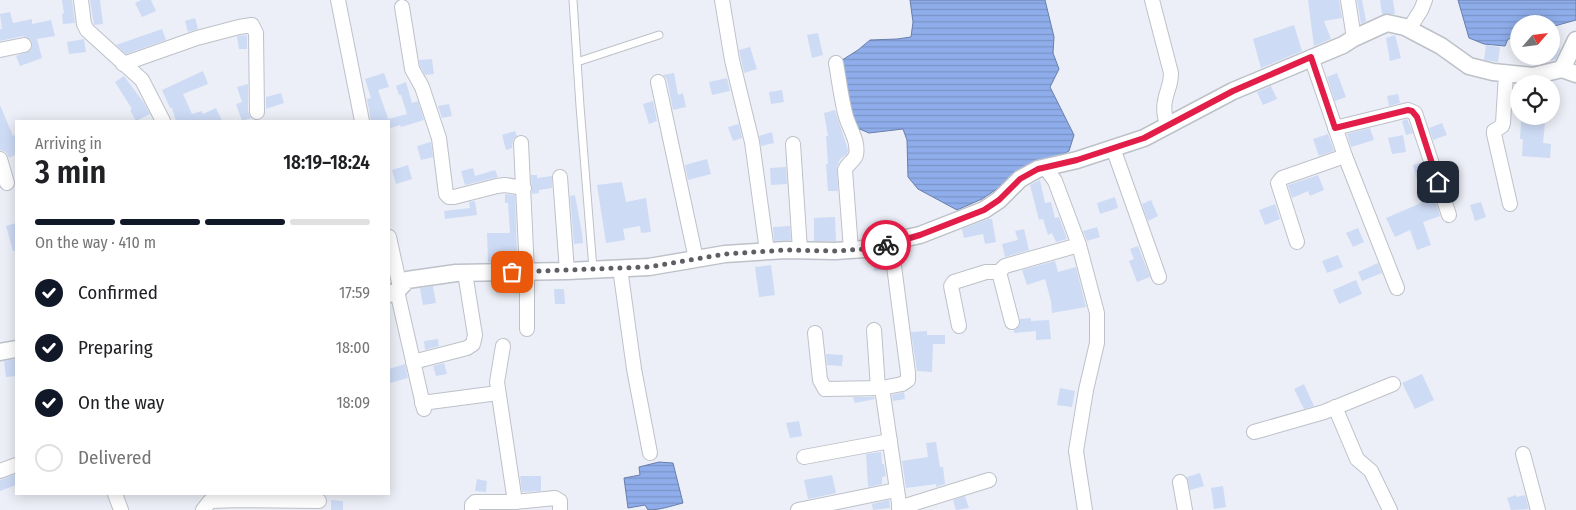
<!DOCTYPE html>
<meta charset="utf-8">
<style>
body{margin:0;font-family:"Fira Sans Condensed",sans-serif;background:#f6f6f6;color:#202124;height:100vh;display:flex;flex-direction:column;font-size:19px;white-space:nowrap}
*{box-sizing:border-box;margin:0}
p{font-size:16px;color:#757577}
.icon{flex:none;width:28px;height:28px;fill:none;stroke:currentColor;stroke-width:2;stroke-linecap:round;stroke-linejoin:round}
.map{position:relative;flex:1;overflow:hidden}
.sheet{position:absolute;left:15px;top:120px;width:375px;height:375px;display:flex;flex-direction:column;background:#fff;border-radius:0px;box-shadow:0 2px 12px #0003}
.sheet>*{flex:none}
.needle{width:32px;rotate:62deg}
.controls{position:absolute;left:1510px;top:15px;display:grid;gap:10px}
.controls a{display:grid;place-items:center;width:50px;height:50px;border-radius:50%;background:#fff;box-shadow:0 2px 12px #0003;font-size:25px}
.pin{position:absolute;display:grid;place-items:center;width:42px;height:42px;color:#fff;margin:-21px;border-radius:10px;box-shadow:0 2px 8px #0006}
.courier{position:absolute;display:grid;place-items:center;width:50px;height:50px;margin:-25px;border:4px solid #e11d48;border-radius:50%;background:#fff;color:#222;box-shadow:0 1px 6px #0007}
.overview em{font-style:normal;font-weight:600}
.overview div{display:flex;flex-direction:column-reverse}
.overview{display:flex;align-items:center;justify-content:space-between;height:85px;padding:0 20px}
h1{font-size:32px;font-weight:600;line-height:38px}
.bar{display:grid;grid-template-columns:repeat(4,1fr);gap:8px 5px;align-content:center;height:60px;padding:0 20px}
.bar i{height:6px;border-radius:4px;background:#e0e0e0}
.bar .active{background:#111827}
.bar p{grid-column:span 4}
ol{padding:0 20px;list-style:none}
li{display:flex;align-items:center;gap:15px;height:55px}
li p{margin-inline-start:auto}
li .icon{padding:5px;border-radius:50%;background:#111827;color:#fff;stroke-width:4}
li:last-child{color:#757577}
li i{width:28px;height:28px;border:2px solid #e0e0e0;border-radius:50%}
.map>svg:first-child{display:block}
</style>
<div class="map">
<svg width="1576" height="510" viewBox="0 0 1576 510">
<defs>
<pattern id="water-rules" width="6" height="5" patternUnits="userSpaceOnUse" patternTransform="scale(1.25)"><rect width="6" height="5" fill="#8fadea"/><path d="M0 2.5h6" fill="none" stroke="#7a94c8"/></pattern>
</defs>
<rect width="100%" height="100%" fill="#eceff7"/>
<g fill="url(#water-rules)" stroke="#697eaa">
<path d="M910,0H1045L1054,37L1053,53L1059,69L1050,87L1074,135L1069,151L1042,165L1022,172L982,199L957,210L918,189L908,177L907,140L903,129L869,133L855,127L839,62L858,50L870,40L897,39L911,37L913,22Z"/>
<path d="M1458,0H1576V20L1551,27V24H1519V37L1508,39L1505,46L1484,44L1469,38Z"/>
<path d="M659,462L673,463L683,503C671,506 660,510 648,510L645,505L628,508L624,478L640,475L639,467Z"/>
</g>
<g fill="#cedbf5">
<path d="M62,0H72L75,23L63,24L62,14L64,13Z"/>
<path d="M90,0H100L103,24L94,25Z"/>
<path d="M141,0H151L156,11L142,17L135,3Z"/>
<path d="M1308,0H1339L1342,18L1324,21L1331,39L1314,46Z"/>
<path d="M1357,0H1362L1366,21L1361,24Z"/>
<path d="M1380,0H1393L1395,14H1382Z"/>
<path d="M10,12L13,23L32,19V24L51,20L55,36L37,39L42,58L20,66L16,56L30,51L32,47L31,40L23,36L0,41V29H2L0,14Z"/>
<path d="M195,18L198,29L188,32L185,21Z"/>
<path d="M1294,25L1302,51L1261,68L1253,39Z"/>
<path d="M162,29L166,40L126,54L116,45Z"/>
<path d="M818,33L823,55L812,58L807,35Z"/>
<path d="M247,35V49H239L237,36Z"/>
<path d="M1395,35L1401,58L1390,61L1386,38Z"/>
<path d="M1551,37L1560,49L1556,59L1551,61Z"/>
<path d="M84,39L86,52L69,54L67,42Z"/>
<path d="M1486,45L1500,47L1498,62L1484,60Z"/>
<path d="M750,47L757,69L744,73L739,50Z"/>
<path d="M432,59L434,74L425,75L420,66L419,60Z"/>
<path d="M203,71L208,84L183,94L192,114L202,111L203,114L216,108L222,121H176L172,108H170L162,90Z"/>
<path d="M384,73L389,87L378,90L389,121H371L367,99L371,98L365,79Z"/>
<path d="M674,73L678,95L683,93L686,107L673,110L667,80L663,75Z"/>
<path d="M1337,73L1346,97L1335,101L1327,77Z"/>
<path d="M124,76L144,103L150,114L136,121L130,110L132,109L115,82Z"/>
<path d="M727,78L730,91L712,95L709,82Z"/>
<path d="M406,82L412,103L418,101L424,120L401,127L400,125L390,128L388,119L407,114L401,95H399L396,86Z"/>
<path d="M248,84V112L251,118L242,121L236,104L242,102L237,87Z"/>
<path d="M1271,86L1277,99L1263,105L1257,92Z"/>
<path d="M782,90L784,102L771,104L769,92Z"/>
<path d="M281,93L284,103L266,109V97Z"/>
<path d="M1398,94L1400,103L1389,106L1387,96Z"/>
<path d="M653,101L657,121L649,124L643,104Z"/>
<path d="M449,104L452,116L442,118L438,106Z"/>
<path d="M0,105L13,136L16,134V154L9,158L6,152L0,150Z"/>
<path d="M835,110L848,150L847,154L840,159L837,167L838,191H828L826,164H828L826,136H828L824,113Z"/>
<path d="M1407,119L1413,133L1406,135L1402,121Z"/>
<path d="M1521,121L1545,123L1543,143L1551,144L1550,158L1522,156L1523,139H1520Z"/>
<path d="M1442,123L1447,135L1433,140L1429,128Z"/>
<path d="M739,124L742,138L733,141L728,127Z"/>
<path d="M1370,128L1374,140L1351,147L1347,134Z"/>
<path d="M515,131L517,136L513,139L512,148L506,150L502,135Z"/>
<path d="M772,132L774,143L761,146L759,136Z"/>
<path d="M1328,134L1334,151L1319,156L1313,139Z"/>
<path d="M1403,135L1406,152L1392,154L1388,138Z"/>
<path d="M431,142L433,157L421,160L417,146Z"/>
<path d="M707,159L711,174L688,180L685,165Z"/>
<path d="M1422,162L1428,180L1418,183L1413,165Z"/>
<path d="M408,165L412,179L396,184L392,170Z"/>
<path d="M786,167L787,184L771,185L770,168Z"/>
<path d="M473,168L475,176L495,170L498,177L465,185L461,171Z"/>
<path d="M531,175H537V178L552,176V188L539,190V193L532,194Z"/>
<path d="M1318,175L1324,190L1310,196L1308,191L1292,198L1288,185Z"/>
<path d="M1040,180L1045,203L1051,202L1055,218L1059,217L1067,239L1056,242L1052,233L1048,235L1043,219L1039,220L1030,185Z"/>
<path d="M622,182L626,202L646,198L651,232L641,233L640,226L623,229L625,240L606,243L597,185Z"/>
<path d="M505,194L515,195L517,256L506,255L507,262H488L487,233H510L508,203H505Z"/>
<path d="M575,195L582,233L583,243L574,244L570,196Z"/>
<path d="M1115,197L1118,208L1100,214L1097,203Z"/>
<path d="M1434,197L1440,216L1423,222L1431,245L1417,250L1410,230L1395,237L1386,218L1421,203L1420,201Z"/>
<path d="M1151,200L1158,216L1148,221L1142,204Z"/>
<path d="M475,201L477,215L445,219L444,211L470,208L469,202Z"/>
<path d="M1481,202L1486,217L1475,221L1470,205Z"/>
<path d="M1275,204L1280,219L1265,225L1259,210Z"/>
<path d="M835,217L836,241H814V218Z"/>
<path d="M988,219H992L996,242L985,244L983,234L964,238L962,229Z"/>
<path d="M16,223V251H13L6,226Z"/>
<path d="M790,226L791,240L774,241L773,227Z"/>
<path d="M1097,227L1100,237L1087,241L1083,231Z"/>
<path d="M1358,228L1364,242L1353,247L1346,233Z"/>
<path d="M1024,229L1029,250L1005,257L1002,244L1018,240L1015,231Z"/>
<path d="M1138,246L1150,277L1137,282L1129,261L1134,259L1130,249Z"/>
<path d="M1338,255L1343,267L1327,273L1322,261Z"/>
<path d="M884,257L886,269L874,271L872,259Z"/>
<path d="M1055,261L1058,272L1076,267L1086,307L1052,313L1051,301L1045,279L1027,285L1022,270Z"/>
<path d="M1378,263L1382,273L1362,281L1358,272Z"/>
<path d="M771,265L775,295L759,297L755,267Z"/>
<path d="M1356,280L1362,294L1339,304L1333,290Z"/>
<path d="M494,282H506L507,292L496,293Z"/>
<path d="M433,286L436,303L423,305L420,288Z"/>
<path d="M554,289H564L565,304H555Z"/>
<path d="M1031,318V321L1049,320L1051,339L1036,340V331L1014,333V330L1020,325V319Z"/>
<path d="M927,331V335H945V344H933L932,372L917,371L911,332Z"/>
<path d="M438,339L439,346L425,350L424,341Z"/>
<path d="M826,354L843,355L842,366L827,365Z"/>
<path d="M16,359V376L6,377L4,361Z"/>
<path d="M444,363L447,374L436,376L433,366Z"/>
<path d="M405,364L408,378L390,383L389,369Z"/>
<path d="M1422,374L1434,400L1415,409L1402,383Z"/>
<path d="M1304,384L1314,406L1304,409L1294,389Z"/>
<path d="M1060,388L1075,391L1072,407L1057,405Z"/>
<path d="M904,392L905,399L893,401L892,395Z"/>
<path d="M853,397H874L875,399L855,403Z"/>
<path d="M799,421L802,436L790,438L786,423Z"/>
<path d="M936,442L940,467H943L945,484L936,487V484L906,488L902,461L928,457L926,443Z"/>
<path d="M881,452L882,464H884L886,476L882,477V484L868,487L866,454Z"/>
<path d="M1200,473L1204,486L1190,490L1187,477Z"/>
<path d="M16,474V485L0,491V480Z"/>
<path d="M832,475L836,493L808,499L804,480Z"/>
<path d="M520,476H541V491L522,492Z"/>
<path d="M477,479L487,481L486,492L475,491Z"/>
<path d="M1223,486L1226,507L1214,509L1211,488Z"/>
<path d="M1516,495V497L1525,495L1529,509L1511,510L1507,498Z"/>
<path d="M965,496L969,508L956,510L953,500Z"/>
<path d="M331,500L343,501V510H331Z"/>
<path d="M889,500L890,508L873,510L872,504Z"/>
</g>
<g fill="none" stroke-linecap="round" stroke-linejoin="round">
<defs>
<g id="service">
<path d="M573,0L580,106L593,269"/>
<path d="M577,62L659,35"/>
</g>
<g id="minor">
<path d="M81,0L84,24L87,30L142,80L163,121"/>
<path d="M338,0L362,121"/>
<path d="M722,0L732,60L752,142L767,251"/>
<path d="M1152,0L1171,73C1171,86 1167,89 1165,101C1163,109 1165,117 1167,126"/>
<path d="M1348,0L1354,38"/>
<path d="M402,7L412,69L422,87L439,138L446,194L449,197H454L497,186L505,185L524,188"/>
<path d="M1409,29L1421,10L1425,0"/>
<path d="M0,50L24,45"/>
<path d="M1311,57L1345,156L1397,288"/>
<path d="M836,63C839,80 841,97 845,113C848,127 859,140 856,155C854,161 847,164 845,170L851,250"/>
<path d="M123,64L197,38L239,27L252,25L256,33L257,112"/>
<path d="M1506,74L1503,123L1502,126L1494,131V134L1510,204"/>
<path d="M658,82L696,259"/>
<path d="M1335,128L1408,110L1415,113L1449,215"/>
<path d="M521,143L527,272V329"/>
<path d="M793,144L800,250"/>
<path d="M1113,148L1159,277"/>
<path d="M0,159L7,183"/>
<path d="M1045,167L1055,181L1079,245L1097,313V343L1086,390L1076,451L1085,510"/>
<path d="M560,177L567,271"/>
<path d="M389,237L400,287"/>
<path d="M1297,242L1278,183L1282,178L1345,156"/>
<path d="M891,243L908,373V380L902,384L882,388L900,510"/>
<path d="M620,268L634,369L650,453"/>
<path d="M397,291L424,409"/>
<path d="M1012,322L999,272L1005,266L1079,245"/>
<path d="M959,326L951,286L954,282L986,272H999"/>
<path d="M874,330L878,388"/>
<path d="M815,333L820,380L825,389L882,388"/>
<path d="M503,346L497,382L515,502"/>
<path d="M413,362L467,348L473,344L475,335L465,273"/>
<path d="M422,403L498,393"/>
<path d="M1335,407L1357,459L1371,471L1390,510"/>
<path d="M1254,432L1324,412L1393,384"/>
<path d="M1523,454L1538,510"/>
<path d="M804,457L890,441"/>
<path d="M0,471L16,465"/>
<path d="M1180,482L1185,510"/>
<path d="M115,494L121,510"/>
<path d="M899,508L989,480"/>
<path d="M203,510L210,501L240,500L319,501"/>
<path d="M472,510V505L475,502H515L555,498L560,501V510"/>
<path d="M798,510L896,490"/>
</g>
<g id="tertiary">
<path d="M1562,69L1576,40"/>
<path d="M389,294L397,291L407,280L456,273L567,271L649,267L725,254L786,250L835,251L879,248L902,239L920,235L984,210L999,200L1020,179L1038,169L1077,160L1144,138L1233,91L1343,45L1354,38L1387,23L1405,27L1441,46L1469,66L1493,72L1533,76L1562,69L1576,74"/>
<path d="M0,352L16,349"/>
</g>
</defs>
<use href="#service" stroke="#bdc1c8" stroke-width="9"/>
<use href="#minor" stroke="#bdc1c8" stroke-width="16"/>
<use href="#tertiary" stroke="#bdc1c8" stroke-width="19"/>
<use href="#service" stroke="#fff" stroke-width="7"/>
<use href="#minor" stroke="#fff" stroke-width="14"/>
<use href="#tertiary" stroke="#fff" stroke-width="16"/>
</g>
<g fill="none" stroke-linecap="round" stroke-linejoin="round">
<path stroke="#5e5f63" stroke-width="5" stroke-dasharray="0 9" d="M512,272L648,267L725,254L786,250L835,251L879,248L886,245"/>
<path stroke="#e11d48" stroke-width="6" d="M886,245L920,235L984,210L999,200L1020,179L1038,169L1077,160L1144,138L1233,91L1311,57L1335,128L1408,110L1412,111L1417,117L1438,182"/>
</g>
</svg>
<div class="controls">
<a><svg class="needle" viewBox="-14 -14 28 28"><path d="M0-13l5 13h-10z" fill="#e53935"/><path d="M0 13l5-13h-10z" fill="#757577"/></svg></a>
<a><svg class="icon" aria-label="locate" viewBox="0 0 24 24"><circle cx="12" cy="12" r="6"/><path d="M12 2v4M12 18v4M2 12h4M18 12h4"/></svg></a>
</div>
<div class="pin" style="left:512px;top:272px;background:#ea580c"><svg class="icon" aria-label="bag" viewBox="0 0 24 24"><path d="M5 8h14l-1 12H6zM9 8a3 3 0 0 1 6 0"/></svg></div>
<div class="pin" style="left:1438px;top:182px;background:#1f2937"><svg class="icon" aria-label="home" viewBox="0 0 24 24"><path d="M3 11l9-7 9 7M6 9v11h12V9"/></svg></div>
<div class="courier" style="left:886px;top:245px"><svg class="icon" aria-label="bike" viewBox="0 0 24 24"><circle cx="6" cy="16" r="4"/><circle cx="18" cy="16" r="4"/><path d="M6 16l4-8h5l3 8M10 8l3 8H6M13 5h3"/></svg></div>
<section class="sheet">
<div class="overview"><div><h1>3 min</h1><p>Arriving in</p></div><em>18:19–18:24</em></div>
<div class="bar"><i class="active"></i><i class="active"></i><i class="active"></i><i></i><p>On the way · 410 m</p></div>
<ol>
<li><svg class="icon" aria-label="check" viewBox="0 0 24 24"><path d="M5 12l5 5 9-10"/></svg>Confirmed<p>17:59</p></li>
<li><svg class="icon" aria-label="check" viewBox="0 0 24 24"><path d="M5 12l5 5 9-10"/></svg>Preparing<p>18:00</p></li>
<li><svg class="icon" aria-label="check" viewBox="0 0 24 24"><path d="M5 12l5 5 9-10"/></svg>On the way<p>18:09</p></li>
<li><i></i>Delivered</li>
</ol>
</section>
</div>
